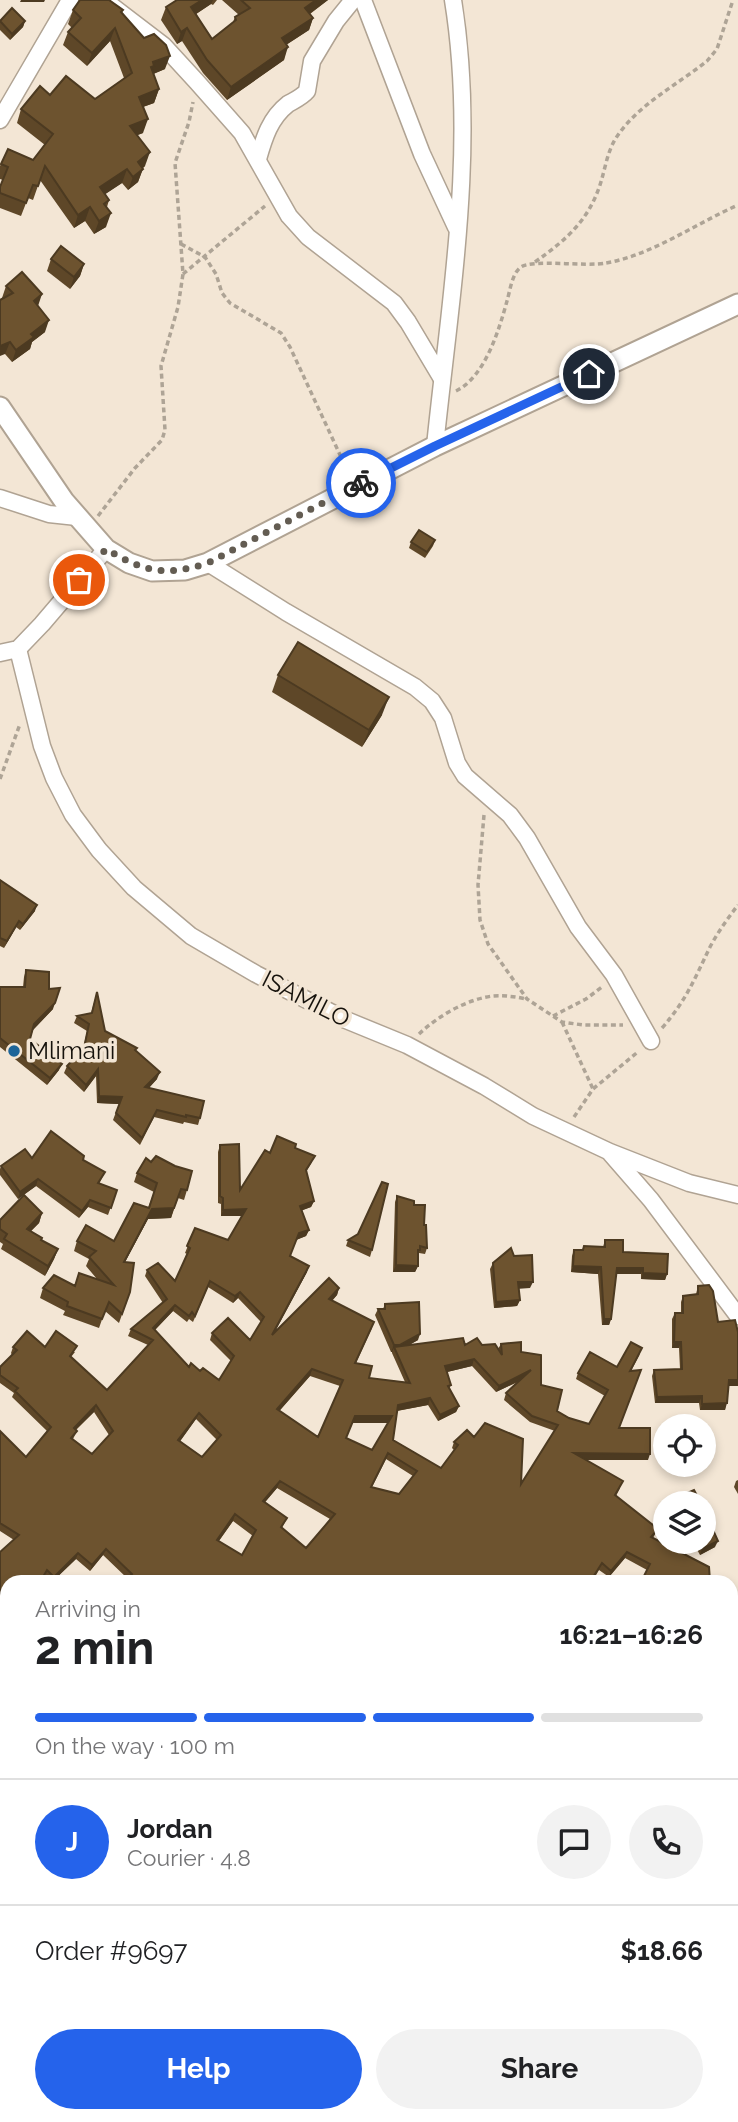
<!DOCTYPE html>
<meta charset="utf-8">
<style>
body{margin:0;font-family:Raleway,sans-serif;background:#f2f2f2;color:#202124;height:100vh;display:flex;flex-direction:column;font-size:26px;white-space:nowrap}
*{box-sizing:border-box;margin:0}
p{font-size:23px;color:#757577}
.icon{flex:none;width:38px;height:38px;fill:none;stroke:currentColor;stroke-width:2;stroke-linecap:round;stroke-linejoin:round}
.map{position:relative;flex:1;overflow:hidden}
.panel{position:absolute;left:0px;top:1575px;width:738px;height:548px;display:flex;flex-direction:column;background:#fff;border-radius:21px 21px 0 0;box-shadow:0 4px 10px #0003}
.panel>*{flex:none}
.controls{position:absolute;left:653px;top:1414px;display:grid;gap:14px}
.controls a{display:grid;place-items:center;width:63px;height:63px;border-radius:50%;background:#fff;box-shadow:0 4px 10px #0003;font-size:35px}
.pin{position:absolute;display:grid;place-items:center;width:60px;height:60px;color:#fff;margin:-30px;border:4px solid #fff;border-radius:50%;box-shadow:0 2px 7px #0007}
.courier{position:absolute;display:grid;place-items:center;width:70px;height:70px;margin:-35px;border:5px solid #2563eb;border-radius:50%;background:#fff;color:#222;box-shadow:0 2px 9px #0007}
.head em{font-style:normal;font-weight:700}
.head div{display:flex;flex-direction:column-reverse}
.head{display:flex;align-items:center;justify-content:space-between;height:119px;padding:0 35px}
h1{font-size:46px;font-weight:700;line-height:52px}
.bar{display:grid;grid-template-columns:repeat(4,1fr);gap:10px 7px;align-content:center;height:84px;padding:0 35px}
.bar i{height:9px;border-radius:5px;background:#e0e0e0}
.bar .current{background:#2563eb}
.bar p{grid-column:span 4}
.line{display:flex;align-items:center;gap:18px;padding:0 35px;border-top:2px solid #e0e0e0}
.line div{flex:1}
.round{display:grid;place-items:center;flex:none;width:74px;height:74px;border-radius:37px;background:#f2f2f2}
.button{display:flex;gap:14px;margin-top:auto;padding:14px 35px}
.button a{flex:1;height:80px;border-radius:42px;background:#2563eb;color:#fff;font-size:28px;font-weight:700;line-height:80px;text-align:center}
.button a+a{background:#f2f2f2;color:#202124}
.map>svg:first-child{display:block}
</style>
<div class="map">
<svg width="738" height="2122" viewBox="0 0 738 2122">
<rect width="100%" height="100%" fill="#f3e6d5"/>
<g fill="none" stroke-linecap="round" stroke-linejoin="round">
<defs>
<g id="service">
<path d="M0,2088L7,2092"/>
<path d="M46,2116L55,2122"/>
<path d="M481,2122L486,2116"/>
</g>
<g id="minor">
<path d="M104,0L163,45L197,82L242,133L289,216L308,237L394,303L408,322L442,379"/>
<path d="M363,0L422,154L456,227"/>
<path d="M0,120L70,0"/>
<path d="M258,159C264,138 270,118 288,104C295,100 302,97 307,91L312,61L336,21L353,0"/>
<path d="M435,446C450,299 477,148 453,0"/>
<path d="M0,498L49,514L77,517"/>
<path d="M208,563L286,612L415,687L432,701L443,718L457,763L465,776L510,815L527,838L578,927L614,975L651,1041"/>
<path d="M18,649L42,746L54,778L73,815L99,850L134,888L191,936L256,974L346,1020L407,1045L484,1086L533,1116L610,1152L689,1183L738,1195"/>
<path d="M0,653L18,649L42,624L106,549"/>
<path d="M611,1154L651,1200L738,1316"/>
<path d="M495,2116L500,2122"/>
</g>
<path id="tertiary" d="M0,407L64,501L106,549L129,563L152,571L185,570L208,563L435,446L738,304"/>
</defs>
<use href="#service" stroke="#b0a393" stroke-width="11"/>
<use href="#minor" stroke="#b0a393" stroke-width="19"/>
<use href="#tertiary" stroke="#b0a393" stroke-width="23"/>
<g stroke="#aea496" stroke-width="3.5" stroke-dasharray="5 3.5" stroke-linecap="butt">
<path d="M181,244L205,257L216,274L222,293L230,303L281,333L290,347L348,472"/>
<path d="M535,262C566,240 588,221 600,185C605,170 607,152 616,138C637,105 677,85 707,61L717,49L733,0"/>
<path d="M183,274L265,206"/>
<path d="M456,391C485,377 499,330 507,301C510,291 512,273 521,267C533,259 587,267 606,263C652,255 695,224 738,205"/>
<path d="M98,516L135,468L162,440L165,430L161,366L178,307L183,274L175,163L189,122L193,102"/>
<path d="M0,779L20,724"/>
<path d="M484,815L478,885L480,920L488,944L527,999L562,1022L583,1025H623"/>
<path d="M553,1016L586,999L602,987"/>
<path d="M562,1022L593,1089"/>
<path d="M662,1028C687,999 694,980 710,947C718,932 728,918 738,905"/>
<path d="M419,1034C438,1016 467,999 493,996C505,995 516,997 527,999"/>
<path d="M574,1117L593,1089L639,1051"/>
</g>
<use href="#service" stroke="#fff" stroke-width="8"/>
<use href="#minor" stroke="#fff" stroke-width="16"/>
<use href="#tertiary" stroke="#fff" stroke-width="19"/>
</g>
<g fill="#5e4728" fill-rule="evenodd">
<path d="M177,0H217L213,5L211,4L196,14L212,39L233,22L235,17L239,15L222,0H328L310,14L313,18L309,30L286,45L284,60L227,100L203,73L182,41L177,44L161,20L166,7Z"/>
<path d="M73,10H123L122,12L165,69L153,74L159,89L154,103L143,107V133L137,135L145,166L143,168L138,182L128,190L122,183L105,194L109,200L107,207L106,227L94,234L85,221L74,228L40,180L33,200L28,198L21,216L0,208V187L3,180L0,179V166L8,149L33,160L45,145L17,123L21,109L50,95L95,99L124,78L110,41L87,66L63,45L68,32L72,28L68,24Z"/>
<path d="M0,21H25L23,27L10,40L0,30Z"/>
<path d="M51,259L84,264L80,276L70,289L47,271Z"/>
<path d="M6,286L38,306L45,332L32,342L30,349L12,362L5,354L2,298Z"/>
<path d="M435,540L433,546L425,558L409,548L411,542Z"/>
<path d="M278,675L382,715L362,747L272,692Z"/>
<path d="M0,880L35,911L20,930L16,927L4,948L0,946Z"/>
<path d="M26,970L49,989L53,1009L33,1030L30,1039L59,1070L47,1085L0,1047V987H23L24,977Z"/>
<path d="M97,992L105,1031L136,1051L157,1079L149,1088L200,1118L198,1125L184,1122L183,1124L154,1117L140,1145L113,1120L119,1104L97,1103L96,1076L84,1092L64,1073L67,1066L83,1049L87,1031L74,1023L77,1016L91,1013Z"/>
<path d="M220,1145L240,1190L270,1153L295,1148L312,1162L306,1172L314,1201L311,1207L302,1210L309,1230L306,1236L296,1240L290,1256L307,1272L274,1332L339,1288L337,1295L332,1301L372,1328L356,1363L369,1378L405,1382L392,1353V1352H391L375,1315L378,1309H383L385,1304L418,1340L409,1345H482L498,1349L501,1344L521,1352L557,1411L569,1418L589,1424L605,1396L576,1379L578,1373L617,1367L640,1354L631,1371L619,1428L648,1460H585L620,1488L616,1496L658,1529L653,1538L709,1567L647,1570L625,1558L609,1577L599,1570L592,1582H125L128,1579L103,1555L90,1571L76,1559L52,1582H50L45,1576L41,1582H7V1681L0,1673V1552L14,1540L0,1531V1431L26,1457L47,1431L12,1397L14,1393L0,1383V1367L12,1355L11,1353L13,1347H45L75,1352L71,1357L107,1390L148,1345L128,1336L131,1329L163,1303L145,1276L147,1270L175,1281L187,1254L185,1253L195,1228L228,1240L242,1216H221V1204L218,1203V1152ZM208,1287L233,1303L238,1298L261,1322L250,1340L212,1333L210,1340L231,1361L219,1380L189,1367L155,1330L173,1311L187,1322L189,1319L193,1322ZM472,1366L496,1392L520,1381L506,1393L504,1400L530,1422L555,1431L521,1484L454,1442L452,1448L454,1450L441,1468L393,1440L397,1411L428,1405L438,1421L456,1412L459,1406L449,1389L451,1385L447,1372ZM310,1376L340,1386L318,1437L279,1411ZM94,1412L109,1435L92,1454L73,1439L77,1431L76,1430ZM196,1419L217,1440L202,1457L180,1441ZM352,1423H388L372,1450L346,1438ZM386,1459L413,1476L399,1494L372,1487ZM277,1488L330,1519L306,1548L282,1528L287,1518L265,1502ZM233,1521L253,1536L242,1555L219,1541Z"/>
<path d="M32,1158L83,1160L105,1172L99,1184L117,1190L108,1215L88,1207L79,1218L36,1186L18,1199L0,1175V1169L1,1166Z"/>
<path d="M137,1173L187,1190L184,1200L178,1198L171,1218L148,1219L125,1262L130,1292L119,1323L105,1311L99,1328L63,1315L65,1311L40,1298L43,1288L75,1286L97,1279L86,1266L89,1259L74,1251L77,1241H114L148,1208L154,1192L134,1182Z"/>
<path d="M397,1196L414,1205L424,1225L427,1248L425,1254L419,1253L418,1266L415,1272H393L395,1202Z"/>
<path d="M42,1213L39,1223L31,1231L41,1240L58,1249L54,1259L45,1276L1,1249L3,1244L0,1242V1220Z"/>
<path d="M348,1240L372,1250L370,1257L346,1246Z"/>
<path d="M605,1240L623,1252L667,1274L665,1280L641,1279V1274H616L611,1319L609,1325H602L598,1274L571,1272L572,1256L574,1250H582L584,1246L603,1247Z"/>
<path d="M493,1263L530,1288H519L520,1300L517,1306L494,1308L490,1269Z"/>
<path d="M698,1286L728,1386L725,1410H700L699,1403H655L652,1376L654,1370L680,1369L679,1348H672V1319L675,1313H681V1302L683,1296L696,1294Z"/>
<path d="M738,1480V1494L734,1487L736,1481Z"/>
<path d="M693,1542H704L715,1547L700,1555Z"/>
<path d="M732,1792L738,1794V1814L732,1812Z"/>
<path d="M0,1813L7,1817V1857L0,1853Z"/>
<path d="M0,2018L7,2023V2057L0,2053Z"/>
<path d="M522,2116H614L620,2122H527Z"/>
<path d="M638,2116H732L738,2122H642L638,2117Z"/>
</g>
<g fill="#4c3a21">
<path d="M21,0H45L44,2H20Z"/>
<path d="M202,0H213L211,4L187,20L191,7Z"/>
<path d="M316,0H328L301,20L305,8Z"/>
<path d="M313,18L309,30L278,50L282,38Z"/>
<path d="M25,21L23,27L10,40L12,34Z"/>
<path d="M115,28L110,41L87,66L92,53Z"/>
<path d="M187,28L182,41L177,44L181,32Z"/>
<path d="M288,47L284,60L227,100L231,87Z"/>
<path d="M170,56L165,69L151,75L146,81L153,62Z"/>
<path d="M159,89L154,103L134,110L139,97Z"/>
<path d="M148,119L143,133L125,140L130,126Z"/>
<path d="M150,152L145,166L133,176L138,162Z"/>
<path d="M127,169L122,183L95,201L100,187Z"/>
<path d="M143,169L138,182L128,190L133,177Z"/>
<path d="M90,207L85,221L74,228L78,215Z"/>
<path d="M111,213L106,227L94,234L99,221Z"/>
<path d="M84,264L80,276L70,289L74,277Z"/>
<path d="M42,294L38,306L34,301Z"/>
<path d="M49,320L45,332L32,342L30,349L12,362L16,350L31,334Z"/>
<path d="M10,342L5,354L0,356V346Z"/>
<path d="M389,697L382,715L362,747L369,730Z"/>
<path d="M37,905L35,911L20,930L23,924Z"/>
<path d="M19,921L16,927L4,948L7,941Z"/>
<path d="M55,1003L53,1009L32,1031L34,1024Z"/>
<path d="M62,1064L59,1070L47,1085L50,1078Z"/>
<path d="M98,1069L96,1076L84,1092L86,1085Z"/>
<path d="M160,1072L157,1079L143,1094L145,1087Z"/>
<path d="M99,1096L122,1097L119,1104L97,1103Z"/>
<path d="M38,1179L36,1186L18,1199L20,1192Z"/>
<path d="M90,1200L88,1207L79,1218L82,1211Z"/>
<path d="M314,1201L311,1207L298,1212L300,1206Z"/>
<path d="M174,1208L171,1218L148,1219L120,1271L124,1262L152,1209Z"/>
<path d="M246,1209L244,1216H221L223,1210Z"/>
<path d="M42,1213L39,1223L23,1239L27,1229Z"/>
<path d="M309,1230L306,1236L296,1240L299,1233Z"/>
<path d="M58,1249L54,1259L45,1276L48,1266Z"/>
<path d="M396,1265L418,1266L415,1272H393Z"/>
<path d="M309,1266L307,1272L270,1341L272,1335Z"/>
<path d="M573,1266L601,1267L598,1274L571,1272Z"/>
<path d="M617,1268H643L641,1274H615Z"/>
<path d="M643,1273L667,1274L665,1280L641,1279Z"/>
<path d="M518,1282H533L530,1288L516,1289Z"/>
<path d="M339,1288L337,1295L327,1306L329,1299Z"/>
<path d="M240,1292L238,1298L233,1303L235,1296Z"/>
<path d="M520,1300L517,1306L494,1308L496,1302Z"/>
<path d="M175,1305L173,1311L151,1334L153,1328Z"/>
<path d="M604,1319H611L609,1325H602Z"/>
<path d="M420,1334L418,1340L397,1352L394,1347L392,1352H391L394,1345Z"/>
<path d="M674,1342H681L679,1348H672Z"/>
<path d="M474,1359L472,1366L443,1373L445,1366Z"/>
<path d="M312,1369L310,1376L275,1416L277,1409Z"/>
<path d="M531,1370L529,1376L496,1392L499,1386Z"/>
<path d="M729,1380H738V1386H727Z"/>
<path d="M702,1396L699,1403H655L657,1397Z"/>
<path d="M430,1398L428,1405L396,1411L398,1405Z"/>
<path d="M727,1403L725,1410H700L702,1404Z"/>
<path d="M96,1405L94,1412L71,1434L74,1428Z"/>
<path d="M459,1406L456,1412L438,1421L440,1415Z"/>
<path d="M199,1413L196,1419L176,1447L178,1440Z"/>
<path d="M355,1416H392L390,1423H352Z"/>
<path d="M574,1453L650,1454L648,1460H572Z"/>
<path d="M280,1481L277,1488L261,1507L263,1501Z"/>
<path d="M235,1514L233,1521L215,1546L217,1540Z"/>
<path d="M718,1541L715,1547L700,1555L702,1549Z"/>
<path d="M106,1549L103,1555L90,1571L92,1565Z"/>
<path d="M627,1552L625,1558L609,1577L611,1571Z"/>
<path d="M78,1553L76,1559L52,1582L54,1577Z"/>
<path d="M732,1724H738V1731L732,1730Z"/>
<path d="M738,1966V1971L732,1976V1971Z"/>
</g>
<g fill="#6d532f" stroke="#4c3a21" stroke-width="2" fill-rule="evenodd">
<path d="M80,0H109L123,10L121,12L144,38L154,34L166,45L170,56L153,62L154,66L151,67L159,89L139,97L148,119L130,126L150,152L138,162L143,169L133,177L127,169L100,187L109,200L104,204L111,213L99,221L90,207L78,215L45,166L38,186L33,185L26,203L0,193V187L8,167L1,164L8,149L33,160L53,134L21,109L40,86L50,95L66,76L95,99L132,73L115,28L92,53L68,32L81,18L73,10Z"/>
<path d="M177,0H202L191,7L212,39L236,20L235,17L250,8L241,0H316L305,8L313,18L282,38L288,47L231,87L207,60L187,28L181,32L166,7Z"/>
<path d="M12,8L25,21L12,34L0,21Z"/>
<path d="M61,246L84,264L74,277L51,259Z"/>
<path d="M22,272L42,294L34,301L49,320L31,334L34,337L16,350L10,342L0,346V300L13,293L6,286Z"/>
<path d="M419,530L435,540L427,552L411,542Z"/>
<path d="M298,642L389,697L369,730L278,675Z"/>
<path d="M0,880L37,905L23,924L19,921L7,941L0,938Z"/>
<path d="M26,970L49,972V989L60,988L55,1003L34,1024L30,1039L62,1064L50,1078L0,1038V987H25Z"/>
<path d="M97,992L105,1031L137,1048L135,1050L160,1072L145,1087L204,1101L200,1118L186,1115V1117L157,1110L142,1138L116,1113L122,1097L99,1096L98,1069L86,1085L67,1066L84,1048L89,1024L77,1016L92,1013Z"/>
<path d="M51,1131L84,1156L83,1160L105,1172L98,1183L117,1190L111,1208L90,1200L82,1211L38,1179L20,1192L1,1166L25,1149L32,1158Z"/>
<path d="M277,1136L296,1144L295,1148L315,1156L306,1170L314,1201L300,1206L309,1230L299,1233L290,1256L309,1266L272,1335L329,1278L339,1288L329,1299L374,1322L355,1363L372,1366L369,1378L410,1383L394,1347L463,1338L465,1345L477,1338L482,1345L495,1344L502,1355L501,1344L521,1342V1352L541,1355V1385L562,1390L557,1411L569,1418L589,1424L608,1390L578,1373L590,1352L617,1367L631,1342L642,1348L630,1371L641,1370L619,1428H650V1454L574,1453L623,1481L615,1495L658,1529L651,1537L709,1567L710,1581L641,1582L650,1564L627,1552L611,1571L602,1563L590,1582H125L132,1574L106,1549L92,1565L78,1553L54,1577L47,1570L40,1582H7V1672L0,1664V1552L19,1535L0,1523V1431L26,1457L51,1427L15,1391L18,1388L0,1375V1367L17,1350L13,1347L27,1331L45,1347L56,1331L77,1346L70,1356L107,1390L153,1340L131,1329L167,1299L147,1270L158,1263L175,1281L190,1248L187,1246L195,1228L228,1240L246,1209L223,1210V1198L220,1196V1145L239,1144L240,1190L265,1150L270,1153ZM210,1281L235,1296L240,1292L264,1317L250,1340L228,1318L212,1333L234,1356L219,1380L203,1368L200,1371L191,1363L189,1367L153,1328L175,1305L189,1316L192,1312L195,1316ZM474,1359L499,1386L531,1370L506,1393L532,1416L558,1425L521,1484L523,1439L485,1423L474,1437L467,1430L454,1442L458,1445L441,1468L393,1440L398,1405L430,1398L440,1415L459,1406L448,1386L451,1385L445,1366ZM312,1369L343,1380L318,1437L277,1409ZM96,1405L113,1431L92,1454L71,1438L77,1431L74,1428ZM199,1413L221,1435L202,1457L178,1440ZM355,1416H392L372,1450L346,1438ZM388,1453L417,1471L399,1494L371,1487ZM280,1481L335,1514L306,1548L281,1527L287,1518L263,1501ZM235,1514L256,1530L242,1555L217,1540Z"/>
<path d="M156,1156L175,1166L192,1171L187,1190L181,1189L174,1208L152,1209L124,1262L134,1263L130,1292L122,1314L109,1302L102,1319L67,1306L68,1302L43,1288L54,1275L75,1286L79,1273L114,1285L89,1257L96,1251L77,1241L86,1225L114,1241L134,1203L149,1208L157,1183L137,1173L146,1158L151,1162Z"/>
<path d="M382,1182L388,1184L372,1250L348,1240L358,1234Z"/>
<path d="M24,1195L42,1213L27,1229L42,1238L41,1240L58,1249L48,1266L4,1239L7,1234L0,1229V1220Z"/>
<path d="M397,1196L414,1201V1205H425L424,1225H426L427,1248L420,1246V1250H418V1266L396,1265Z"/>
<path d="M605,1240H623V1252L668,1254L667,1274L643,1273V1268H617L611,1319H604L601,1267L573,1266L574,1250H583L584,1246L605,1247Z"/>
<path d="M511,1248L514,1256L532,1255L533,1282H518L520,1300L496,1302L493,1263Z"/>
<path d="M709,1285L713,1291L718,1322L735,1320L738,1332V1380H729L727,1403L702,1404V1396L657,1397L654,1370L682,1369L681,1342H674L675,1313H683V1296L698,1294V1286Z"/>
<path d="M419,1302L420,1334L400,1345H394L378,1309H385V1304Z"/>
<path d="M694,1490L701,1503H683L680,1496Z"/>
<path d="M704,1510L718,1541L702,1549L699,1542H704Z"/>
<rect x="732" y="1704" width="6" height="20"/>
<path d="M732,1792L738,1794V1807L732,1805Z"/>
<path d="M0,1813L7,1817V1838L0,1834Z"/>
<path d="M738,1841V1936L732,1954V1849Z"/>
<path d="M732,1954L738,1961V1966L732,1971Z"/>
<path d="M735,2009L738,2012V2122H700L698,2120L695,2122H651L645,2116H732V2013Z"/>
<path d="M0,2018L7,2023V2049L0,2045Z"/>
<path d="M0,2108L7,2112V2116H14L25,2122H0Z"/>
<path d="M126,2116H133L139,2120L141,2116H147L158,2122H122Z"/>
<path d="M543,2116H614L620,2122H548Z"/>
</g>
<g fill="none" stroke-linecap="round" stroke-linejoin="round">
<path stroke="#635c52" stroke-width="7" stroke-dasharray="0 12.6" d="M79,580L106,549C144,572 165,577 208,563L361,483"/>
<path stroke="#2563eb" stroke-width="9" d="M361,483L435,446L589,374"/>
</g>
<circle fill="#1d6599" stroke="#f3e6d5" stroke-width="2.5" cx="14" cy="1051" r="7"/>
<g text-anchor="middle" stroke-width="7" stroke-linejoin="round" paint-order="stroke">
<g font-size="24" fill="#16120c" stroke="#f3e6d5">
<text transform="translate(306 999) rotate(27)" y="8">ISAMILO</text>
</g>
<g font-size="24" fill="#16120c" stroke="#f3e6d5" text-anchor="start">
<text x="28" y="1059">Mlimani</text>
</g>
</g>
</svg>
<div class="controls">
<a><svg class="icon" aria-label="locate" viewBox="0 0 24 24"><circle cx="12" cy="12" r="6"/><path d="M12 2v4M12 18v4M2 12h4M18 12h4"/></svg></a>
<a><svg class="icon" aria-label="layers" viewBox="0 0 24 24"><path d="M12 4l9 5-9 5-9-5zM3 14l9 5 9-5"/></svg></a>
</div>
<div class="pin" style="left:79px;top:580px;background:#ea580c"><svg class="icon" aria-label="bag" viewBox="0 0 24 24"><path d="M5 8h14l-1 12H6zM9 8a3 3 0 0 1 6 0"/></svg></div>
<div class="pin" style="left:589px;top:374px;background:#1f2937"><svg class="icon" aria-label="home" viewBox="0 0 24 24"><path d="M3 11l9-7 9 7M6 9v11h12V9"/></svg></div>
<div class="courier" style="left:361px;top:483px"><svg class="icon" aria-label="bike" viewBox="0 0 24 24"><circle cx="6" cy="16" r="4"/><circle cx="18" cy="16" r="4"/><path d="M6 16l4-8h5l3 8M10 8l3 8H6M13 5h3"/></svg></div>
<section class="panel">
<div class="head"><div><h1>2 min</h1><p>Arriving in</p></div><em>16:21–16:26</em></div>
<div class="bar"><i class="current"></i><i class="current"></i><i class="current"></i><i></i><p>On the way · 100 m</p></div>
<div class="line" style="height:126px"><b class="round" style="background:#2563eb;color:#fff">J</b><div><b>Jordan</b><p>Courier · 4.8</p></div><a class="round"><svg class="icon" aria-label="chat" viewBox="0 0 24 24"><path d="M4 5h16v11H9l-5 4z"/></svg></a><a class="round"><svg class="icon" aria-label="phone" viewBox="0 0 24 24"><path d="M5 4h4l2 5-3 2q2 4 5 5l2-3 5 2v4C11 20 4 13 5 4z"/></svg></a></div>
<div class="line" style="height:91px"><div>Order #9697</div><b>$18.66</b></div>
<div class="button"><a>Help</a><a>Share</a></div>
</section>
</div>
